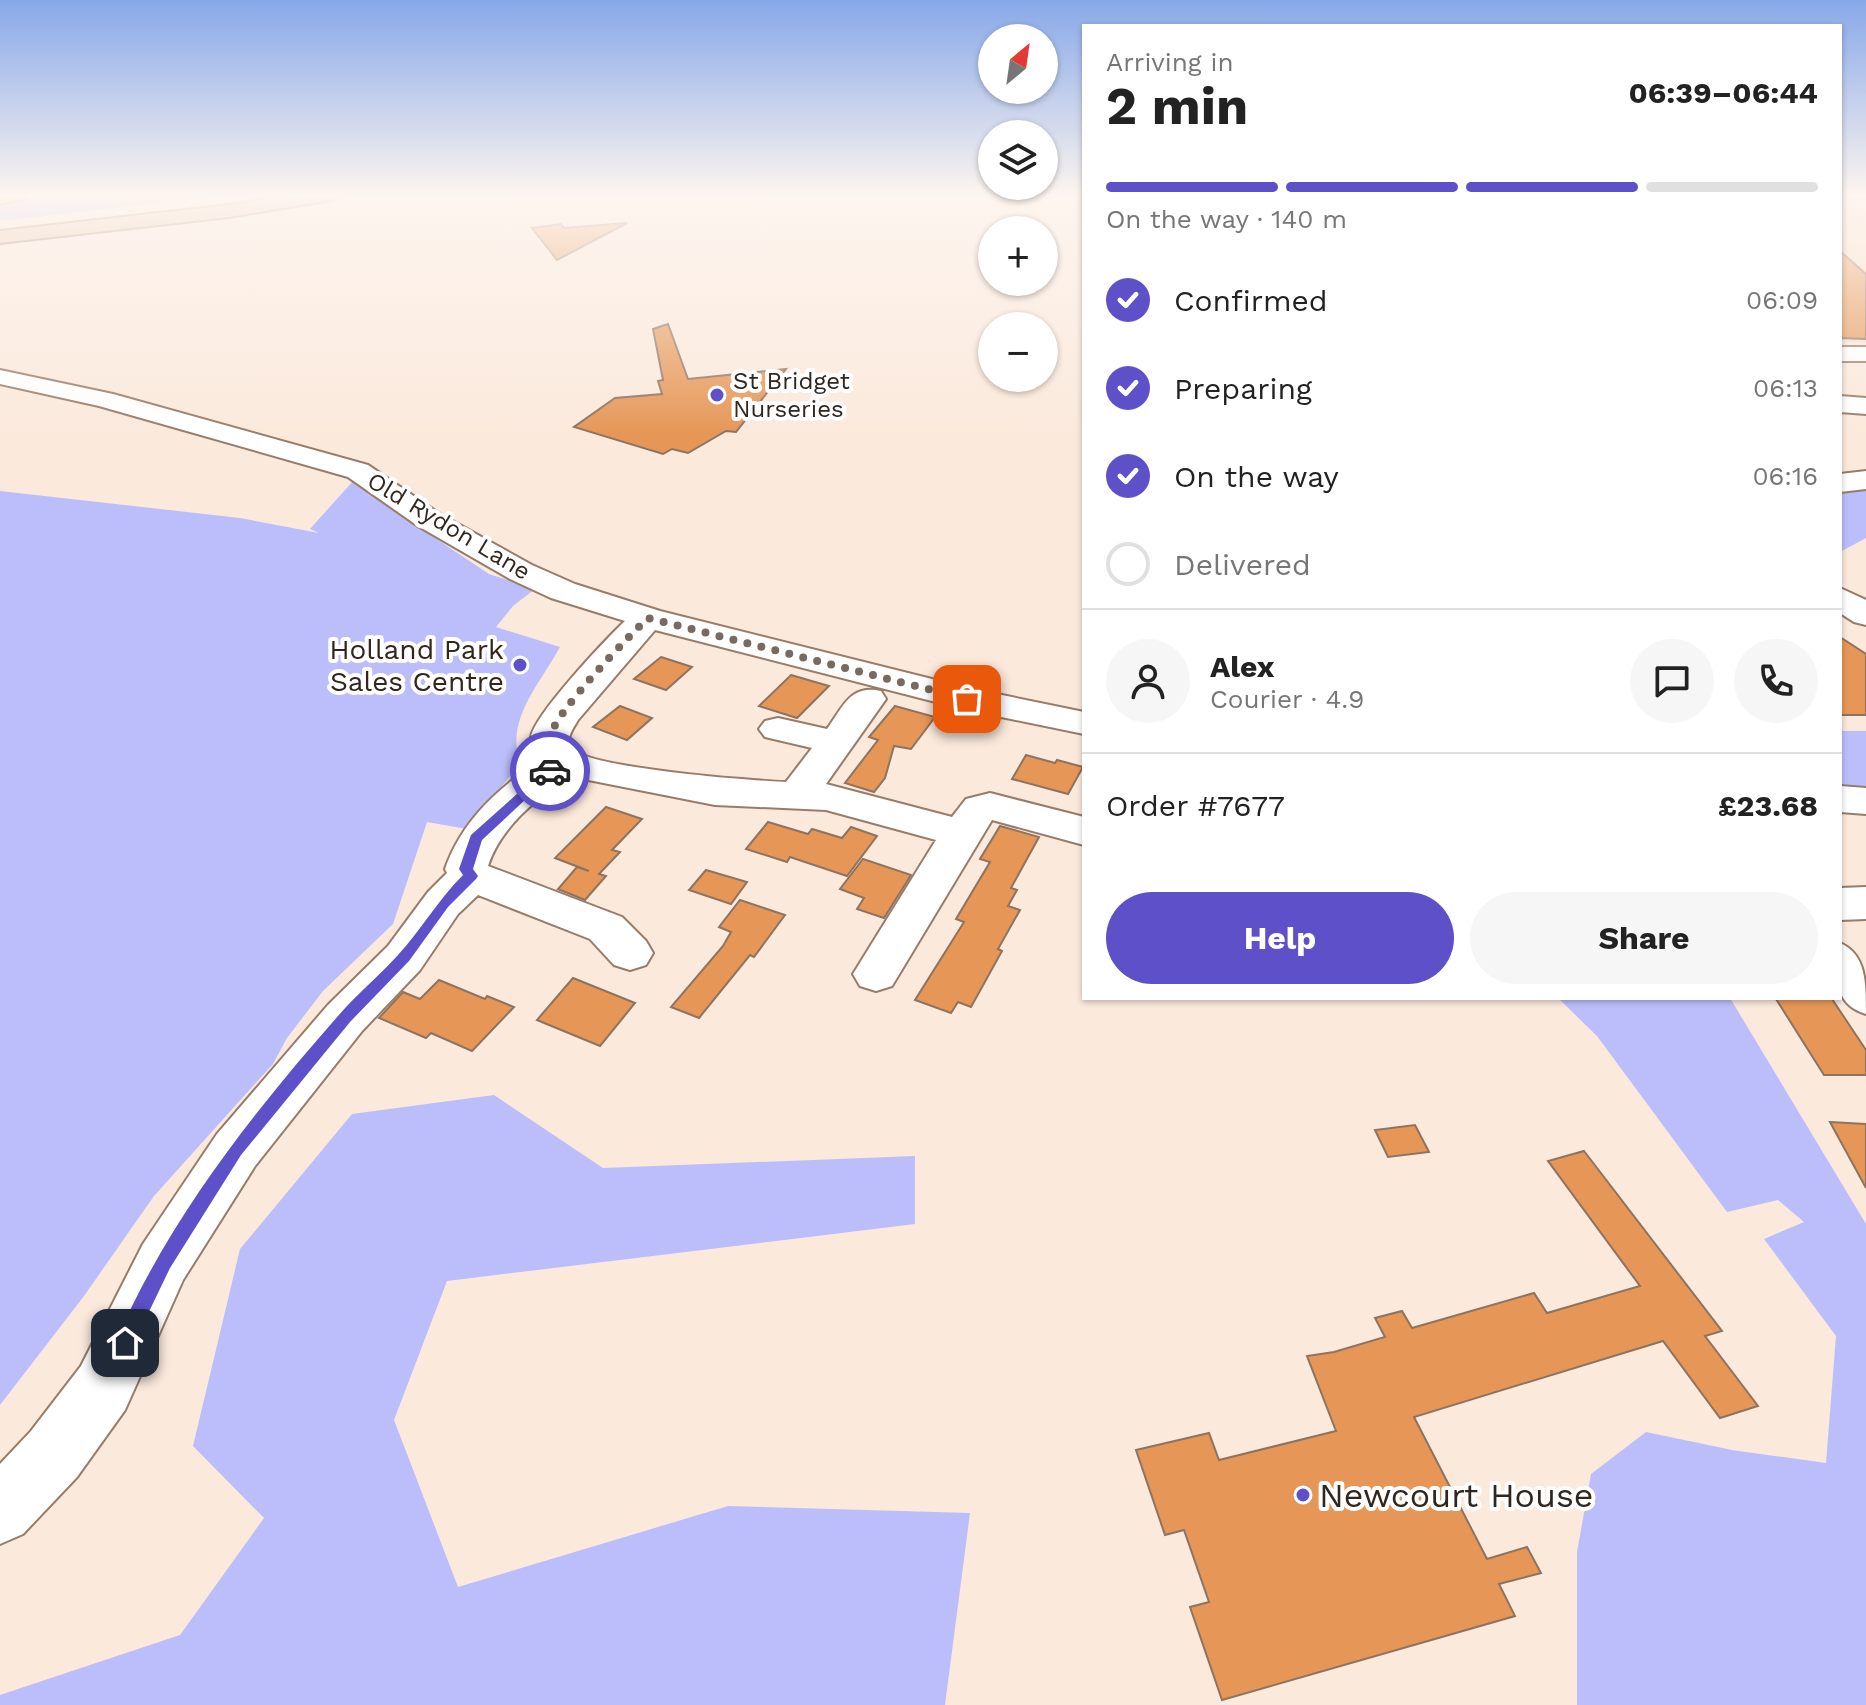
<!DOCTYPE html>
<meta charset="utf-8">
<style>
body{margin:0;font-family:"Work Sans",sans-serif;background:#f6f6f6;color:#222;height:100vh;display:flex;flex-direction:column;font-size:30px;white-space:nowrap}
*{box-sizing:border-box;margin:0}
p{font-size:26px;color:#767676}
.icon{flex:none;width:44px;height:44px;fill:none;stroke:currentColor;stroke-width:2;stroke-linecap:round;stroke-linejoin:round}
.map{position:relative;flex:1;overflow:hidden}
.panel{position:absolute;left:1082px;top:24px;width:760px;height:976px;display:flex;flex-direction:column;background:#fff;border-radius:0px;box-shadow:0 2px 6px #0004}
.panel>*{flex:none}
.needle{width:52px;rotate:29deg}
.controls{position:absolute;left:978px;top:24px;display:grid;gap:16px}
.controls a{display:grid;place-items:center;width:80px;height:80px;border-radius:50%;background:#fff;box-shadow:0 2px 6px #0004;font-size:40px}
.pin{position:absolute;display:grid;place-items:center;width:68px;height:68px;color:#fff;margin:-34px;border-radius:16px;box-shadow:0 4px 12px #0006}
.courier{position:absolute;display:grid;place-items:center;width:80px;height:80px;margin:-40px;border:6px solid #5d50c9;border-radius:50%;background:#fff;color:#222;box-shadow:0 2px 10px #0007}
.overview em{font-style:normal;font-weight:700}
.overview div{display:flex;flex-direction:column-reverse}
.overview{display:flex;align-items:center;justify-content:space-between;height:136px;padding:0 24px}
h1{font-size:52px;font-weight:700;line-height:60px}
.bar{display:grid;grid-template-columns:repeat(4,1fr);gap:12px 8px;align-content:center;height:96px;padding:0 24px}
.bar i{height:10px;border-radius:6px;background:#e0e0e0}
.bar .current{background:#5d50c9}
.bar p{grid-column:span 4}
.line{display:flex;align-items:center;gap:20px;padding:0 24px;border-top:2px solid #e0e0e0}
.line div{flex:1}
.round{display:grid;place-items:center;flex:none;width:84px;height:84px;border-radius:42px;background:#f6f6f6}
ol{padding:0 24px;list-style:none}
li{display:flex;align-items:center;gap:24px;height:88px}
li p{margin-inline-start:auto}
li .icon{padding:8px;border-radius:50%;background:#5d50c9;color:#fff;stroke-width:4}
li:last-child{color:#767676}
li i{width:44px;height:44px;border:4px solid #e0e0e0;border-radius:50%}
.button{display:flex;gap:16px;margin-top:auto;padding:16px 24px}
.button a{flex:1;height:92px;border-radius:48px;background:#5d50c9;color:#fff;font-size:32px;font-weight:700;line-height:92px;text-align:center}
.button a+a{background:#f6f6f6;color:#222}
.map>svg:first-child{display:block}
</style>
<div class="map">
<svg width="1866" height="1705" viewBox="0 0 1866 1705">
<rect width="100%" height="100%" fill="#fbe9dc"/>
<path fill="#fbdec9" d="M1840,197H1866V343L1840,342Z"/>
<g fill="#bcbefb">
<path d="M45,194H236L0,221V204Z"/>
<path d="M354,480L411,522L489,574L535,589L513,606L496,627L560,647C540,684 505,719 520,764L467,829L427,822L393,924L323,991L287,1038L273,1064L154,1196L84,1296L0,1405V491L240,518L319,533L310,529Z"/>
<path d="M1866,484V538L1840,552V493L1846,488Z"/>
<path d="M1840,731H1866V794L1840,791Z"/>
<path d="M1558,998H1730L1866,1224V1705H1577V1552L1591,1474L1646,1432L1732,1450L1826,1463L1836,1336L1764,1239L1804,1222L1778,1200L1727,1212L1597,1036Z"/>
<path d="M494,1095L603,1168L915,1156V1224L447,1281L394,1420L458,1587L728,1506L970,1513L945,1705H0V1695L180,1635L264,1518L193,1446L240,1249L352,1114Z"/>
</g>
<g fill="#e69758" stroke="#8d7360" stroke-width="2">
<path d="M627,223L557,260L532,228L561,224L564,228Z"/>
<path d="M1840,251L1866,274V339L1840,338Z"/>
<path d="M668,324L688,379L786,369L736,432L726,431L688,453L672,449L663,454L574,427L615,398L662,394L658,381L663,380L653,329Z"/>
<path d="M1840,637L1866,654V715H1840Z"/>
<path d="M661,657L692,667L666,690L634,679Z"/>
<path d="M791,675L829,686L797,718L759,706Z"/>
<path d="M620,706L652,718L627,740L593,727Z"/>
<path d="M895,706L935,717L911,749L894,746L885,778L874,792L845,783L878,740L869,737Z"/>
<path d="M1026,755L1055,763L1057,760L1083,767L1068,794L1012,779Z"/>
<path d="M606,807L642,819L612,850L620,852L599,874L606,876L585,900L558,889L577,867L589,871L555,858Z"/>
<path d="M768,822L808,834L812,829L842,838L851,827L877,836L847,876L790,857L787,862L746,849Z"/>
<path d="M1000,826L1039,837L1011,888L1017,890L1008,906L1020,910L998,949L1002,951L971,1007L958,1002L951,1013L915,1000L964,922L956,919L990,862L980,859Z"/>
<path d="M863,859L911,875L884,918L857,909L864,898L840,889Z"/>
<path d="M706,870L747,882L731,904L689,890Z"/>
<path d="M740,900L785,915L754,957L750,955L699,1018L671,1007L723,946L731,932L719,927Z"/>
<path d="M573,978L635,1003L600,1046L537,1020Z"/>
<path d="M439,980L485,999L487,996L514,1007L472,1051L431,1033L426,1038L379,1018L403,992L420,999Z"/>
<path d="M1776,999H1832L1866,1050V1075H1824Z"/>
<path d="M1830,1122L1866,1124V1188Z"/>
<path d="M1415,1125L1429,1152L1388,1157L1375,1130Z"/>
<path d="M1584,1151L1722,1331L1705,1336L1758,1406L1720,1418L1663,1341L1414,1417L1487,1559L1527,1547L1541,1573L1499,1584L1515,1616L1222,1700L1190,1607L1209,1602L1184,1530L1165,1535L1136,1450L1209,1433L1219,1460L1336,1431L1307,1356L1334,1352L1385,1337L1375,1318L1402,1311L1412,1328L1534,1293L1547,1313L1640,1286L1548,1161Z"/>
</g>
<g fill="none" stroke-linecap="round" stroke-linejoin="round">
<defs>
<g id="minor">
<rect x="1840" y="347" width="26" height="14"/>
<path d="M0,370L113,394L368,465L440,514L532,565L575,584L660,611L968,688L1084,712V734L967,710L655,630L578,720C573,729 565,738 572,748C584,768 756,781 786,782L812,748L765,737L759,729L765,721L778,718L827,729C843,707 850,684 881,691L886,699L826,784L952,817L966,799L990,793L1084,817V845L992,820L892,986L876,991L860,986L853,974L936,840L826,810L715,805L568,776C536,800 501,826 488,866L622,917L646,941L653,953L646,965L630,970L614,965L590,939L478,895L458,914L420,970L362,1031L255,1166L183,1280L125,1410L77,1477L23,1534L0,1544V1464L31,1431L81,1366L143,1244L217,1134L328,1005L388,946L428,892L447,873L445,869C462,820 498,789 539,760C535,754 530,744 531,737C534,715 606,639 625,621L551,598L510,579L418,526L348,477L99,406L0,384Z"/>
<path d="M1840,396L1866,398V414L1840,412Z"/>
<path d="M1866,471V489L1840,492V474Z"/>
<path d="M1840,588L1866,600V625L1854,622L1840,613Z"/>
<path d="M1840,786L1866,788V814L1840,812Z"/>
<path d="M1866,887V919L1840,920V888Z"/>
<path d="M1840,943C1866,954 1866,982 1866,1014C1830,1003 1840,975 1840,943Z"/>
</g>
<g id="major">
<path d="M0,194H27L25,198L0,204Z"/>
<path d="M295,194H341L332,200L229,217L0,243V231L229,205Z"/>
</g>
</defs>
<use href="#minor" stroke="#977c69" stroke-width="4"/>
<use href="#major" stroke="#976c4c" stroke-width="4"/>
<use href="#minor" fill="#fff" fill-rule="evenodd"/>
<use href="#major" fill="#e2bea2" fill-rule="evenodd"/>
</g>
<linearGradient id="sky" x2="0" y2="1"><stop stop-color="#87a8e9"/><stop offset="0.45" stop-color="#fdf5ef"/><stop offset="1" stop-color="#fdf5ef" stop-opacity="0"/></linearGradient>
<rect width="1866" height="433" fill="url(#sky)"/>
<path fill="#5d50c9" d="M546,768L556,771L482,840L473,869L478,876L476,879L448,907L409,961L350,1022L241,1155L170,1268L131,1349L125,1352L118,1349L115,1343C168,1220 251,1115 338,1016C356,995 379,976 398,955C421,930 438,900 463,875L459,869L471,835Z"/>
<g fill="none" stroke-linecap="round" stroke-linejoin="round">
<path stroke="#786a60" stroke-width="8" stroke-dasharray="0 14.4" d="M550,771L563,761C555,754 547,746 551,734C558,710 627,638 648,618L967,699"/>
</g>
<g fill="#5d50c9" stroke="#fff" stroke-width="3">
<circle cx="717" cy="395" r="8"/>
<circle cx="520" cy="665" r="8"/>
<circle cx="1303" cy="1495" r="8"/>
</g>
<g text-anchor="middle" stroke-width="8" stroke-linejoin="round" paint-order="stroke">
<g font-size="24" fill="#31261e" stroke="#fff" text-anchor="start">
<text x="733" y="389">St Bridget<tspan x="733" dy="28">Nurseries</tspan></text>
</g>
<g font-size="24" fill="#31261e" stroke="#fff">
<text transform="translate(449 526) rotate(31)" y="8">Old Rydon Lane</text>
</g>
<g font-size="28" fill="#31261e" stroke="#fff" text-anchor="end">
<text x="504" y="659">Holland Park<tspan x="504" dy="32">Sales Centre</tspan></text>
</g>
<g font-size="34" fill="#31261e" stroke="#fff" text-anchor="start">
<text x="1319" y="1507">Newcourt House</text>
</g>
</g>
</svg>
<div class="controls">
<a><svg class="needle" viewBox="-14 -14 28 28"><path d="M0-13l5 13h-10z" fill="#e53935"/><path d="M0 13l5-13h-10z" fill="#767676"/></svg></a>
<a><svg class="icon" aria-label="layers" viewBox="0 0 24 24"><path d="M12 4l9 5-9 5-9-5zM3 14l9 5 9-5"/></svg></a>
<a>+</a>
<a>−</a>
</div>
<div class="pin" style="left:967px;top:699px;background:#ea580c"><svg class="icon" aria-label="bag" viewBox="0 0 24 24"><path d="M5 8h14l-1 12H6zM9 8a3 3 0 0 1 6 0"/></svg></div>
<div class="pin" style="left:125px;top:1343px;background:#1f2937"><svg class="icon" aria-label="home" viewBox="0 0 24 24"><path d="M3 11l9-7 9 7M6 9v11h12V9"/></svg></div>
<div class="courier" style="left:550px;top:771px"><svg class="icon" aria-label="car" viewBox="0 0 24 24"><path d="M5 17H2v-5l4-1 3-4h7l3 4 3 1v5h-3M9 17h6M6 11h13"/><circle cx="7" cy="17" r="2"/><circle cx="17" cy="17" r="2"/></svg></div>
<section class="panel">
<div class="overview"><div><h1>2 min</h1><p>Arriving in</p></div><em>06:39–06:44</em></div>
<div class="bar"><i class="current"></i><i class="current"></i><i class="current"></i><i></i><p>On the way · 140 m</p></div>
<ol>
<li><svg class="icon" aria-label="check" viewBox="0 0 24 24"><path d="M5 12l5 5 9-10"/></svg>Confirmed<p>06:09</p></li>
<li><svg class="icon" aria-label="check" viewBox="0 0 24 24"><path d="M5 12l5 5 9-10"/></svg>Preparing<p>06:13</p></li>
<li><svg class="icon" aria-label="check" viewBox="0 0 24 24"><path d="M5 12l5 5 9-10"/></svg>On the way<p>06:16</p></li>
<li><i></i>Delivered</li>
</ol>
<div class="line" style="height:144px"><a class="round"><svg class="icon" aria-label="person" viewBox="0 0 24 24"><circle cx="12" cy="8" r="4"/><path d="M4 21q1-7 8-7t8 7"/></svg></a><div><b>Alex</b><p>Courier · 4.9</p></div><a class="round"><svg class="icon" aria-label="chat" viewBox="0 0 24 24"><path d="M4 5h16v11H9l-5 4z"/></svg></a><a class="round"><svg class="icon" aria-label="phone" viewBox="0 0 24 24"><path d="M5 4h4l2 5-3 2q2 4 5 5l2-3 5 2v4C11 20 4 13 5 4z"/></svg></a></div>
<div class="line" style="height:104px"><div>Order #7677</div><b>£23.68</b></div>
<div class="button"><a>Help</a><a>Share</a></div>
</section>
</div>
